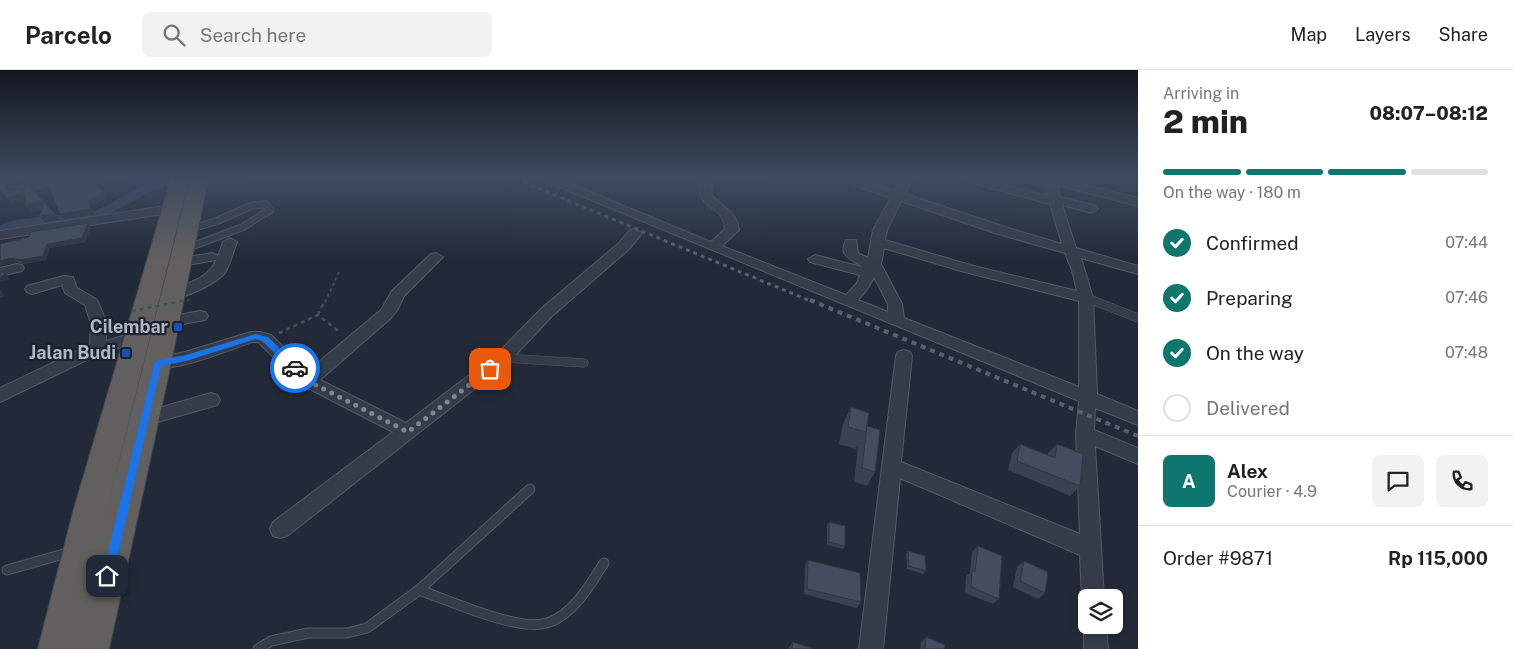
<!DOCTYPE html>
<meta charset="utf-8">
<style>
body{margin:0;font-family:"Public Sans",sans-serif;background:#f2f2f2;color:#222;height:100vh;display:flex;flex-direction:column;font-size:19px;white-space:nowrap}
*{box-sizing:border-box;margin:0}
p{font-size:16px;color:#767676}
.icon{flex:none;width:28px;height:28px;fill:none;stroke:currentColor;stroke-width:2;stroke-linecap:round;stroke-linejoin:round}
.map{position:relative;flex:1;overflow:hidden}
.panel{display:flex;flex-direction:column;background:#fff;width:375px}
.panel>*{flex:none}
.tools{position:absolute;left:1078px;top:519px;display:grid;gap:10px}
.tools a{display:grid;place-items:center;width:45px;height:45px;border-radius:8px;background:#fff;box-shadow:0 2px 8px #0003;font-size:25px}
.pin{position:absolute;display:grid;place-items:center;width:42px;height:42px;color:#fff;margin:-21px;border-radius:10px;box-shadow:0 2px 8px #0006}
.courier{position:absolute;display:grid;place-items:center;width:50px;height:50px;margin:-25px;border:4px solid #1a73e8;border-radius:50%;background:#fff;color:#222;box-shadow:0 1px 6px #0007}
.summary em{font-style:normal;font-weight:800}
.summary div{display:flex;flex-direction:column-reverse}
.summary{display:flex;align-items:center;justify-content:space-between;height:85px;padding:0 25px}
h1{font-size:32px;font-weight:800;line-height:38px}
.bar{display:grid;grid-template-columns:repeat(4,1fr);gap:8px 5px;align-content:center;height:60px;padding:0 25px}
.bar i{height:6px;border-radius:4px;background:#e0e0e0}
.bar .on{background:#0f766e}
.bar p{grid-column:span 4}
.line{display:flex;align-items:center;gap:12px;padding:0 25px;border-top:1px solid #e0e0e0}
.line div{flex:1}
.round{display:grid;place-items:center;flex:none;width:52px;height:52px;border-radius:8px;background:#f2f2f2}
ol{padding:0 25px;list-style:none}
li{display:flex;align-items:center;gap:15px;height:55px}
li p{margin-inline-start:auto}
li .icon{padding:5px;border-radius:50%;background:#0f766e;color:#fff;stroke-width:4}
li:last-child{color:#767676}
li i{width:28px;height:28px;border:2px solid #e0e0e0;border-radius:50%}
header{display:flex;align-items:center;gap:30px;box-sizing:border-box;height:70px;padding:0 25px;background:#fff;border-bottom:1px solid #e0e0e0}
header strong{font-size:24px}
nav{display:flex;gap:28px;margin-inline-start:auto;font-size:18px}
.search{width:350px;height:45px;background:#f2f2f2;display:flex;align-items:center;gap:12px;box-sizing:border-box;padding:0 18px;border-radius:8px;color:#767676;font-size:19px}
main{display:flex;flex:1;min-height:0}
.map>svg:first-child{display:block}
</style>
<header>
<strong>Parcelo</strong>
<div class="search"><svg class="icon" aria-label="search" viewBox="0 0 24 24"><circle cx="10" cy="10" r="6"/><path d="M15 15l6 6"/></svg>Search here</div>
<nav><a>Map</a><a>Layers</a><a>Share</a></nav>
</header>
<main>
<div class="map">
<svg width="1138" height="579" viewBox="0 0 1138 579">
<rect width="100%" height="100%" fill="#222a39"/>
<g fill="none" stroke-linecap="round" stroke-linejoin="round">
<path fill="#364560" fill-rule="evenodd" d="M165,109H183L181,111L154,120L103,147L17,158L0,163V155L15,150L96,141L146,114Z"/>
<defs>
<g id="service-far2">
<path d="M185,179L243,157L270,140L265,134L251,136L217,151L190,159"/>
<path d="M1086,228L1095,232"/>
</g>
<g id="service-far1">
<path d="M1092,230L1138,248"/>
<path d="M503,288L584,293"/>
</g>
<g id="service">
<path d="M7,500L71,482"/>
<path d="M419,520C448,530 518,562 547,553C573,545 591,514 604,493"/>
<path d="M258,579L271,571L308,563H347L367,558L419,520L530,419"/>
</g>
<g id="minor">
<path d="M41,109H58L56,111L20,124H12L10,121L12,118Z"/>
<path d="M543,109H559L711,172L725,159C723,131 696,144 699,109H711L712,126C724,138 736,141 739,160L722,176L846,225L857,213L860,205L810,192L808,189L815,185L862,197C853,189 837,187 846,170H856L858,183L868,188L873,160L891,128L843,111L841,109H858L895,121L901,109H913L905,124L1008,158L1062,174L1050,134L965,111L963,109H982L1047,126L1044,109H1060L1138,128V136L1057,115L1060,127L1096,136L1098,139L1092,143L1062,135L1076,178L1138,196V204L1081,188L1093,228L1097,324L1138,341V355L1095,338L1094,360L1138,378V394L1095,376L1104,528H1086L1085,536L1082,528L1080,485L900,408L883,579H859L896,286L898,282L904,280L910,282L912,286L901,392L1080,464L1076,364L1079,331L545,111ZM901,131L998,164L1065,183L1072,200L1077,221L970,195L885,170L887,160ZM884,178L961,201L1079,231V317L904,248L902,234L881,194ZM874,207L888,234V242L858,230L868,218Z"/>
<path d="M172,135L178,139L176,142L0,169V161Z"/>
<path d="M635,159L642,163L629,179L551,247L509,292L287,466L280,468L273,466L270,459L273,452L393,362L302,315L258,272H252C230,280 173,303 152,297L150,293L152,289L185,282L251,262H260L271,265L308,301L381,240L392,221L431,184L436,183L443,187L404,226L398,239L391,248L320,310L406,353L497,284L541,239L619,173L630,160Z"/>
<path d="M230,168L237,172C233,181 231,193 226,201C219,213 179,232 167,228L165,225L167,222C185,214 209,209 216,190L181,196L176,195L174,192L176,189L212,183L218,186L223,172Z"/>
<path d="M17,194L22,195L24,198L22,201L0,206V198Z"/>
<path d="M64,206L73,207L77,218L96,229L98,232L107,254L106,271L136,262L142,263L144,267L142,271L99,284L0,332V318L90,275L91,254L85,235L65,223L62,215L32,224L27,222L25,219L27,216Z"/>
<path d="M200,241L205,242L208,246L205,250L167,257L162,256L159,252L162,248Z"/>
<path d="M211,323L217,325L220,330L217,335L144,356L138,354L135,349L138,344Z"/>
<path d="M1086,548V555H1106L1108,579H1084V555Z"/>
</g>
<path id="trunk" d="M171,109H189L100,468L190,109H208L171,293L109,579H38L73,442Z"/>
</defs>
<use href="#service-far2" stroke="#535a67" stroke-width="8"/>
<use href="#service-far1" stroke="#535a67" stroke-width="9"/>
<use href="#service" stroke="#535a67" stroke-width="11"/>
<use href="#minor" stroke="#535a67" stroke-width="2"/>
<use href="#trunk" stroke="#404754" stroke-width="2"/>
<path stroke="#415357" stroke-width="2" stroke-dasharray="3 3" stroke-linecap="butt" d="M325,232L339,202"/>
<g stroke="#415357" stroke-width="2.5" stroke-dasharray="4 4" stroke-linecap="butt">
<path d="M318,245L325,230"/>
<path d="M279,263L318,245L341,263"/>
</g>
<use href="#service-far2" stroke="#353c49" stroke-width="6"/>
<use href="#service-far1" stroke="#353c49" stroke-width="8"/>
<use href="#service" stroke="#353c49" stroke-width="9"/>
<use href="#minor" fill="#353c49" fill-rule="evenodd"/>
<use href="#trunk" fill="#61605e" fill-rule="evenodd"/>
<path stroke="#576070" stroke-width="3" stroke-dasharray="4 4" stroke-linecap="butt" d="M516,109L813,232"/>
<path stroke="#576070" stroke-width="4" stroke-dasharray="5 5" stroke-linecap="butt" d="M810,230L1138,366"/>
<path stroke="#415357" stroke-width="2" stroke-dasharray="3 3" stroke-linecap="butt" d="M181,232L189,230"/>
<path stroke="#415357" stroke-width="2.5" stroke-dasharray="4 4" stroke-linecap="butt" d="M132,241L187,230"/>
</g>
<g fill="#3a4251">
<path d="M0,109L13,116L9,120L23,123L26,127L28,115L55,144L59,150L44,152L40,146L42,139L31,142L26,135V128L12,133L0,121Z"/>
<path d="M91,157L85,172L50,178L46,190L24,194L17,192L0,196V174Z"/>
<path d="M851,337L867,356L875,402L867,416L854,412L858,376L856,379L839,374L843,354Z"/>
<path d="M1020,374L1048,385V383L1057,374L1080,416L1070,426L1008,400L1012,383Z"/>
<path d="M829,452L845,476L843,479L827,475V455Z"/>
<path d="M978,476L999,529L993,534L965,523L966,506L970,503L972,482Z"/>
<path d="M908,481L926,501L923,504L907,499L906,484Z"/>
<path d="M808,490L861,532L857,538L804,524L805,496Z"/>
<path d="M1024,491L1045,523L1038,529L1013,517L1017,497Z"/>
<path d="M926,567L944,579H920L921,572Z"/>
<path d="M793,572L814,579H789V577Z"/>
</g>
<g fill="#2f3642">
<path d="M96,109H130L92,115L89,110Z"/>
<path d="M10,111L13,116L8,120H7L5,115Z"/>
<path d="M23,123L26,128L12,133L8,128Z"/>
<path d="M105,123L108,128L92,135L95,145L64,149L60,144L88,130Z"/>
<path d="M43,131L47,138L31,142L26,135Z"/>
<path d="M55,144L59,150L44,152L40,146Z"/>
<path d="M88,153L91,157L85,172L50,178L46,190L24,194L20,190L47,174Z"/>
<path d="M13,188L17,192L0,196V191Z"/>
<path d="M4,202L8,206L9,210L0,212V207Z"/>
<path d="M0,219L5,226L0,228Z"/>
</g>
<g fill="#434d5e" stroke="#2f3642">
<path d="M0,109H8L10,111L5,115L7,120H20L23,123L8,128L0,120Z"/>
<path d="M49,109H96L89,110L105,123L88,130L91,139L60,144L46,110Z"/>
<path d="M28,115L43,131L26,135L24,117Z"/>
<path d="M44,132L55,144L40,146Z"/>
<path d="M88,153L82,168L47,174L43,186L20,190L13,188L0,191V174L29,167L31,162Z"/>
<path d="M0,202H4L5,205L0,207Z"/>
<path d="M851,337L869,343L866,362L848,357Z"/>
<path d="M867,356L880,360L875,402L862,398Z"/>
<path d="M1020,374L1055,388L1057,374L1083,384L1080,416L1017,391Z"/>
<path d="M829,452L845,456V476L829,472Z"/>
<path d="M978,476L1002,486L999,529L971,517L972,500L975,502Z"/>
<path d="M908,481L925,486L926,501L909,496Z"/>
<path d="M808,490L860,503L861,532L807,519Z"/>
<path d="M1024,491L1048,502L1045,523L1020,511Z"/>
<path d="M926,567L945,575L944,579H925Z"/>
<path d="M793,572L814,579H792Z"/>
</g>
<linearGradient id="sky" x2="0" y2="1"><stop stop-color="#13171f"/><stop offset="0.57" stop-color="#3e4a5f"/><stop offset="1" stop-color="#3e4a5f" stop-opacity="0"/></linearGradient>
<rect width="1138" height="190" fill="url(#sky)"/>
<path fill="#1a73e8" d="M256,264L268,267L298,296V300H292L262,271L256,269L186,291L161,296L113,506L111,510L107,511L103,510L102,506L155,291L186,285Z"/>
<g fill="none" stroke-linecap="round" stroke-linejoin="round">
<path stroke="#7e8694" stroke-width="5" stroke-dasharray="0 9" d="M295,298L308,311L408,362L490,299"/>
</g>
<g fill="#1a4fb4" stroke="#1b212e" stroke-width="2">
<rect x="173" y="252" width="10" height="10" rx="2.5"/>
<rect x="121" y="278" width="10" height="10" rx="2.5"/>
</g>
<g text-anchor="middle" stroke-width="4.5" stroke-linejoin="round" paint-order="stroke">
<g font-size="18" font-weight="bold" fill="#b0b7c5" stroke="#1b212e" text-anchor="end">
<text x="168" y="263">Cilembar</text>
<text x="116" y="289">Jalan Budi</text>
</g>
</g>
</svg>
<div class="tools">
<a><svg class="icon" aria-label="layers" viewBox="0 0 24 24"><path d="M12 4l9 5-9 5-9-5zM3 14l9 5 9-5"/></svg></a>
</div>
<div class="pin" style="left:490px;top:299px;background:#ea580c"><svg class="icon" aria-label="bag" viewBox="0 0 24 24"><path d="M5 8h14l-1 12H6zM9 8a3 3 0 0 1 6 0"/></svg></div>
<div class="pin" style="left:107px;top:506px;background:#1f2937"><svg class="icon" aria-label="home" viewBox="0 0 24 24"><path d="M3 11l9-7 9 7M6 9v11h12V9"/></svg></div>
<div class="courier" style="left:295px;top:298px"><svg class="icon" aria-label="car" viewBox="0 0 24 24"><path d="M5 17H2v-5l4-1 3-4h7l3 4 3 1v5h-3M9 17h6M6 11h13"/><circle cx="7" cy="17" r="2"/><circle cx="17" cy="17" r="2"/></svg></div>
</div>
<section class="panel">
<div class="summary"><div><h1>2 min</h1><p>Arriving in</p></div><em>08:07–08:12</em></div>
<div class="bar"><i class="on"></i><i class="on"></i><i class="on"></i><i></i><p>On the way · 180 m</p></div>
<ol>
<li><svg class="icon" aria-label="check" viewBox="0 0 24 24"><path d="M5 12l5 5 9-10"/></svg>Confirmed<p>07:44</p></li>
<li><svg class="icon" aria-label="check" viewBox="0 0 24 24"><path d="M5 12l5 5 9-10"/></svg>Preparing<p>07:46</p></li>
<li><svg class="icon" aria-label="check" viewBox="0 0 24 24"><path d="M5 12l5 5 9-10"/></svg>On the way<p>07:48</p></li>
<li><i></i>Delivered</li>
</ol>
<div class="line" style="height:90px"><b class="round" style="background:#0f766e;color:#fff">A</b><div><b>Alex</b><p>Courier · 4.9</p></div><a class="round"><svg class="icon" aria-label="chat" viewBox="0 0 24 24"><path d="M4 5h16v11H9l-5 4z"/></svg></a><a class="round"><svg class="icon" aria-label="phone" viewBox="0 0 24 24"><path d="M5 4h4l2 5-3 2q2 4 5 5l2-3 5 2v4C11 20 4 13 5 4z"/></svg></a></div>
<div class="line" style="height:65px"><div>Order #9871</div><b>Rp 115,000</b></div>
</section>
</main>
